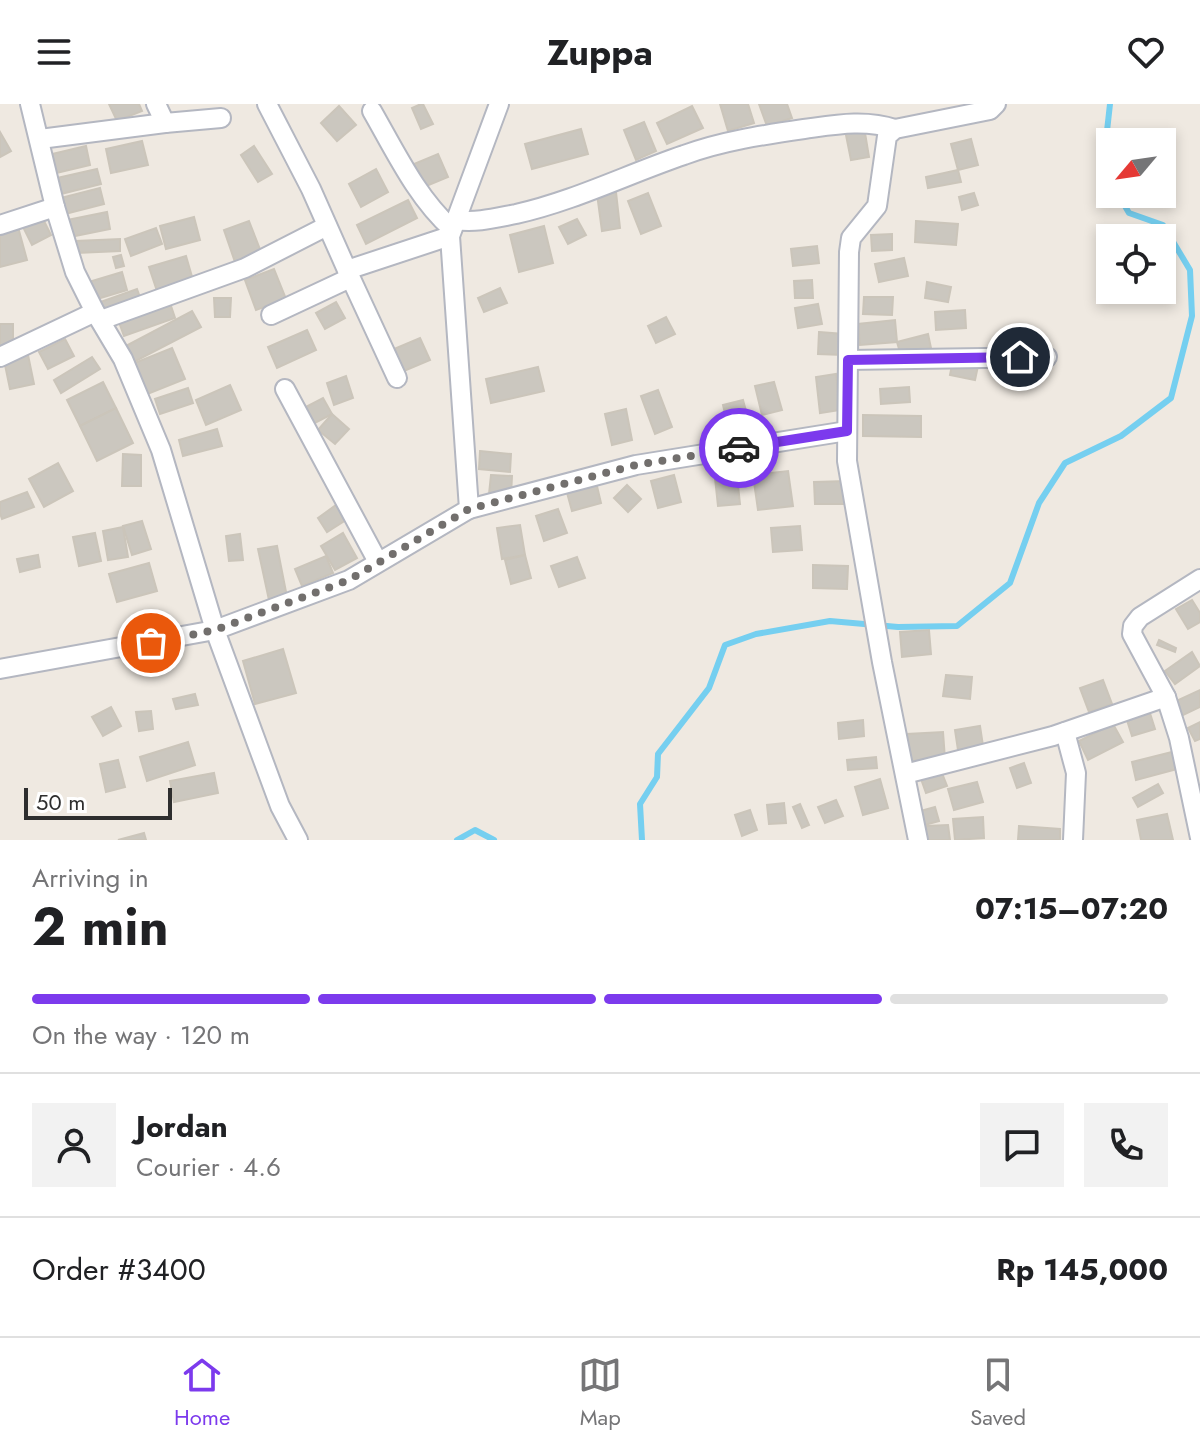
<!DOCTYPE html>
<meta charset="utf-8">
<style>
body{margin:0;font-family:Jost,sans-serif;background:#f2f2f2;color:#202124;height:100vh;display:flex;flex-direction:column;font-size:30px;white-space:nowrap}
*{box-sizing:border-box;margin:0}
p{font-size:26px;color:#757577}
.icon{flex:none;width:44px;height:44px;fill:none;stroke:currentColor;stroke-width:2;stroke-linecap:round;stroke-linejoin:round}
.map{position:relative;height:736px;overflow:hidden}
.sheet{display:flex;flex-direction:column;background:#fff;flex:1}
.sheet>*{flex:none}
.needle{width:52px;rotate:241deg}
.buttons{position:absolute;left:1096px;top:24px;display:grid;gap:16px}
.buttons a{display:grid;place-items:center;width:80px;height:80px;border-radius:0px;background:#fff;box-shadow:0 4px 12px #0003;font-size:40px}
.scale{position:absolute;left:24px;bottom:20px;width:148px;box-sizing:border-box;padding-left:8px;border:4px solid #2e2e2e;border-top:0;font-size:22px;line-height:28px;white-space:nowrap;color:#2e2e2e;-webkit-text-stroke:6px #fff;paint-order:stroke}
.pin{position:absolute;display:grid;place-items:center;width:68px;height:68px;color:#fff;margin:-34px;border:4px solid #fff;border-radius:50%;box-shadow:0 2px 8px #0007}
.courier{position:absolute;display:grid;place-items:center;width:80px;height:80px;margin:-40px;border:6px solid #7c3aed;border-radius:50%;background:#fff;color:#222;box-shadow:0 2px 10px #0007}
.head em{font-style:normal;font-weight:700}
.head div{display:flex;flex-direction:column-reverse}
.head{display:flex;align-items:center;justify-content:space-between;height:136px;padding:0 32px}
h1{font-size:52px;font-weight:700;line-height:60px}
.bar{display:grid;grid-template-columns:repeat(4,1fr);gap:12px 8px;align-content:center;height:96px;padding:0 32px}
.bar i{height:10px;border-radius:6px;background:#e0e0e0}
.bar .on{background:#7c3aed}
.bar p{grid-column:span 4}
.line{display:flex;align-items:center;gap:20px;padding:0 32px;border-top:2px solid #e0e0e0}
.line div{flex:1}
.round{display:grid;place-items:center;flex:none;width:84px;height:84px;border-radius:0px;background:#f2f2f2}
header{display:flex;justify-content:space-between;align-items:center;height:104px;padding:0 32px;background:#fff;font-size:36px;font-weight:700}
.dock{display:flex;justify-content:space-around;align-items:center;height:112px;border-top:2px solid #e0e0e0;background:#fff;font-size:22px;color:#757577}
.dock a{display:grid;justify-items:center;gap:4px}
.dock .on{color:#7c3aed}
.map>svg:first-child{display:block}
</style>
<header><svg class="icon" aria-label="menu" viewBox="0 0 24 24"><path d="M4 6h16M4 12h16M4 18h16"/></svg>Zuppa<svg class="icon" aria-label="heart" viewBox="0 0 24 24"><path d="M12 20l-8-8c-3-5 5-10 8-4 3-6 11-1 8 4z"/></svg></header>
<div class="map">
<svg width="1200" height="736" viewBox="0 0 1200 736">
<rect width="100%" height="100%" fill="#efe9e1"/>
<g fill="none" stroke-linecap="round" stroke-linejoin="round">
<g stroke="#75cff0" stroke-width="6">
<path d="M1110,75L1105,45L1110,0"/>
<path d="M457,736L475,726L494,736"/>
<path d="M642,736L640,700L657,673L658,650L709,584L725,541L756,530L830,517L898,523L957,522L1010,479L1039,399L1065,359L1121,332L1171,294L1192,212L1190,166L1163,121L1129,109L1118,90"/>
</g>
</g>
<g fill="#cbc7bf" stroke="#cbc5ba" stroke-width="2">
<path d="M109,0H139L142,7L117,17Z"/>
<path d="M421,0H423L433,20L421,25L412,4Z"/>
<path d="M720,0H748L754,19L728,27Z"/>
<path d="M759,0H787L792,14L767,22Z"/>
<path d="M339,2L356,21L337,37L321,19Z"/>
<path d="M692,2L703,24L667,40L657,19Z"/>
<path d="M644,18L656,47L636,56L624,26Z"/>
<path d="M864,23L869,53L851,56L845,26Z"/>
<path d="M581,25L588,50L532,65L525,40Z"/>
<path d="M0,28L11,47L0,53Z"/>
<path d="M971,35L978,61L958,66L951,40Z"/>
<path d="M142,37L148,61L111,69L106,45Z"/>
<path d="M86,42L90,61L52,70L48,51Z"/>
<path d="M254,42L272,70L258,78L241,51Z"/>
<path d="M438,50L448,73L424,83L414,60Z"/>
<path d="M97,65L101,80L61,90L57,74Z"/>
<path d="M376,65L388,88L361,103L349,80Z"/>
<path d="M958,66L961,78L928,84L926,73Z"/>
<path d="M100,84L104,100L61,111L57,95Z"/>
<path d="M616,88L620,124L602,127L597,90Z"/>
<path d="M648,89L661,122L641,130L628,97Z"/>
<path d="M974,89L978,101L962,106L959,93Z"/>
<path d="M408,96L417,114L366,140L357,121Z"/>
<path d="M107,108L110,125L70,133L67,116Z"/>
<path d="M42,113L51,131L32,141L23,123Z"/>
<path d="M194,113L200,136L166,145L160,122Z"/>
<path d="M577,115L586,131L568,140L559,123Z"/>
<path d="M249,117L261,148L235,158L224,126Z"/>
<path d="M916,117L958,120L956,141L915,138Z"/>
<path d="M544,122L553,159L519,168L510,131Z"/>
<path d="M18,123L27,156L0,163V128Z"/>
<path d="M156,124L162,140L131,152L125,135Z"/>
<path d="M892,130V146L872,147L871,131Z"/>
<path d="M120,135V147L77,149L76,137Z"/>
<path d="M817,142L819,159L793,162L791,145Z"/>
<path d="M121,151L124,162L116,164L113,153Z"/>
<path d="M186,152L193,176L157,187L149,163Z"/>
<path d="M904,154L908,172L879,178L875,160Z"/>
<path d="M274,165L286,195L256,206L245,176Z"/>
<path d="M122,168L127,186L94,196L89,178Z"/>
<path d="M812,176L813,194H795L794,177Z"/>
<path d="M927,178L951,183L948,198L925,194Z"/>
<path d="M500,184L507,199L484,208L478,194Z"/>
<path d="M137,185L142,199L102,213L98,199Z"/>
<path d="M864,193H893L892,211L863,210Z"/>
<path d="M214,194H231L230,213H215Z"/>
<path d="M336,198L345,214L325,225L316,209Z"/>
<path d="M170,199L175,214L124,232L119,218Z"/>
<path d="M818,200L822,220L798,224L795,204Z"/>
<path d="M965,206L966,224L936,226L935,208Z"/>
<path d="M192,207L201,223L132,259L124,243Z"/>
<path d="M666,213L675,230L656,239L648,222Z"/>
<path d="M895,216L897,238L860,241L858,220Z"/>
<rect x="0" y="220" width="13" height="24"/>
<path d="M307,226L316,246L277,264L268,243Z"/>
<path d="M819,228L844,230L843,251L818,250Z"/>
<path d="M928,230L931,244L901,252L897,238Z"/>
<path d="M420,234L430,256L404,267L394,245Z"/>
<path d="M65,235L74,252L48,265L39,248Z"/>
<path d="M172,244L185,275L145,291L132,260Z"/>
<path d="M28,251L34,280L10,285L4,256Z"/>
<path d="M92,253L100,265L61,289L54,276Z"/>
<path d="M953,256L978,262L975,276L950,271Z"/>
<path d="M538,263L544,287L491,299L486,275Z"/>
<path d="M836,270L840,306L820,309L816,273Z"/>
<path d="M346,272L353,294L334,301L327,279Z"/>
<path d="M103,278L116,304L80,322L67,296Z"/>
<path d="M774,278L782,306L762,311L755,282Z"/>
<path d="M230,281L241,306L206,321L196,296Z"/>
<path d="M909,283L910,298L881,300L880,285Z"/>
<path d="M188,284L193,299L160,310L155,295Z"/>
<path d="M658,286L672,323L655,330L641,292Z"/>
<path d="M323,294L332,310L313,320L304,304Z"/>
<path d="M743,296L752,329L731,334L723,301Z"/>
<path d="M116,304L133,339L97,357L80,322Z"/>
<path d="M626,305L632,336L612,341L605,310Z"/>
<path d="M332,310L349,325L335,340L318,326Z"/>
<path d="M863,311L921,312V333L863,332Z"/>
<path d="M217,325L222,342L183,352L179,336Z"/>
<path d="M480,347L511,350L510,368L479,365Z"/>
<path d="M123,350L141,351V382H122Z"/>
<path d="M58,359L73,387L44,403L29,375Z"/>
<path d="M788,367L793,402L758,406L753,371Z"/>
<path d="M491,371L512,372L511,392L489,390Z"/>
<path d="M674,371L681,398L658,404L651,377Z"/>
<path d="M737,372L740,400L718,402L715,374Z"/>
<path d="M847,377V400H815L814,378Z"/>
<path d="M596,378L601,399L572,407L566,385Z"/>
<path d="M627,381L641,395L628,408L614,394Z"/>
<path d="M27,388L34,403L2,415L0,409V398Z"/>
<path d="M336,401L346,416L327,428L318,414Z"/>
<path d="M558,405L567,429L544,437L536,412Z"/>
<path d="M142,417L151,445L132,451L123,422Z"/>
<path d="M520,421L525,451L502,455L497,424Z"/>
<path d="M800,422L802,446L773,448L771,424Z"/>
<path d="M123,423L128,453L108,456L103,427Z"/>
<path d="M95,429L101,457L79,462L73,433Z"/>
<path d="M343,429L357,454L335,466L321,442Z"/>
<path d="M240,430L243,456L229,457L226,432Z"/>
<path d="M277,442L287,493L269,496L258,445Z"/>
<path d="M38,451L40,463L20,468L17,455Z"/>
<path d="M525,451L531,474L511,480L505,456Z"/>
<path d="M326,452L333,469L302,482L295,465Z"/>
<path d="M577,453L585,474L559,483L551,462Z"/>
<path d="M149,459L157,487L117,498L109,470Z"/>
<path d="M813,461L848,462L847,485L813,484Z"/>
<path d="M1192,496L1200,509V518L1188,525L1176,505Z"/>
<path d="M929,526L931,550L902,553L900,528Z"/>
<path d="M1159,536L1176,544L1175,548L1157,541Z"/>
<path d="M283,545L296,589L255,600L243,557Z"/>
<path d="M1192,548L1200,562L1175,580L1165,567Z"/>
<path d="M946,571L972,573L970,595L943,592Z"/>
<path d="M1103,576L1112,600L1089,608L1080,584Z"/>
<path d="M1200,586V603L1179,613L1172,599Z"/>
<path d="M195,590L198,601L176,605L173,595Z"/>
<path d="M111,603L121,622L103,632L92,613Z"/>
<path d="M1149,606L1155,625L1132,632L1126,613Z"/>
<path d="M151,607L153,625L139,627L136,608Z"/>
<path d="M863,616L864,632L839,635L838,619Z"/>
<path d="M1200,618V635L1195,637L1188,624Z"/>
<path d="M1113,620L1123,638L1088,656L1079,637Z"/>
<path d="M980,622L983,642L958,646L955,626Z"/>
<path d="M943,628L945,655L909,657L907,630Z"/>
<path d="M188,638L195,661L147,677L140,653Z"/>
<path d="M1172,648L1177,665L1136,676L1132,658Z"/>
<path d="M876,653L877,664L848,666L847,656Z"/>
<path d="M118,656L125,683L106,688L100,660Z"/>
<path d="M1024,659L1031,679L1017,684L1010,664Z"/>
<path d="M940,664L947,682L926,689L920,672Z"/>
<path d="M214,669L218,689L174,698L170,677Z"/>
<path d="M880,675L888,704L863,711L855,683Z"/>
<path d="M977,678L983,698L954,706L948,685Z"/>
<path d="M1158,680L1163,689L1138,703L1133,694Z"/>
<path d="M836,696L843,712L825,719L818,703Z"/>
<path d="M784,699L786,719L769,720L767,701Z"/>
<path d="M800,700L809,721L802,724L793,703Z"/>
<path d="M935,703L939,717L921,722L917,708Z"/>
<path d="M750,706L757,726L742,732L735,711Z"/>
<path d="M1167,710L1173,736H1141L1137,716Z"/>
<path d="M983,713L984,734L955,736L953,715Z"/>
<path d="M948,721L950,736H927L926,722Z"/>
<path d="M1019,722L1060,725V736H1018Z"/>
<path d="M144,729L146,736H118Z"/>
</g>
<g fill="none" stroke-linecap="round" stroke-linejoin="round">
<defs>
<g id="street">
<path d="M30,0L55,103L75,168L95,208L123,255L161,346L215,526L280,702L298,736"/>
<path d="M156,0L165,19"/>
<path d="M267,0L311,85L347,166L450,132"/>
<path d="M372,7C395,47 417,94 452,125"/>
<path d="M40,35L165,19L221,14"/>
<path d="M455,116C477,119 495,114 516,110C574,97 628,70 684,51C722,37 763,31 804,25C834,21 864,15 895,25"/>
<path d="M0,121L55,103"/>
<path d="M347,166L397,274"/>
<path d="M271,211L350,174"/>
<path d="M101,216L245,164L327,122"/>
<path d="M0,253L95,208"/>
<path d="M848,256L1047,253"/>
<path d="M285,285L378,458"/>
<path d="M469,405L636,361L847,327"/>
<path d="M1200,475L1140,513L1133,522L1132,530L1166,593L1179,634L1200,734"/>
<path d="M0,565L215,526L349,476L469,405L450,132L499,0"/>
<path d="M1065,628L1076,669L1073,736"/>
<path d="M905,670L1053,632L1166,593"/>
<path d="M918,736L882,558L847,357L849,148L851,134L877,102L887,32L895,25L990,6L996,0"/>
</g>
</defs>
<use href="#street" stroke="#b4b7c1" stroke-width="22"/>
<use href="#street" stroke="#fff" stroke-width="18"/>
</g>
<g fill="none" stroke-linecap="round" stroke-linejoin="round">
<path stroke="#726f6d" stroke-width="8" stroke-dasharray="0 14.4" d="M151,539L215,526L349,476L469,405L636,361L739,344"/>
<path stroke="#7c3aed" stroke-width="10" d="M739,344L847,327L848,256L1020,253"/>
</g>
</svg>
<div class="buttons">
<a><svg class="needle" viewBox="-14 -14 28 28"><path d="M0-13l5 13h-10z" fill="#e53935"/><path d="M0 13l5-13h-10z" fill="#757577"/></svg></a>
<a><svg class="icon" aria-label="locate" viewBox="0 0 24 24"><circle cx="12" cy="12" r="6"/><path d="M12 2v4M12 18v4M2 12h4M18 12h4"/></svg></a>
</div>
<div class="scale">50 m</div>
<div class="pin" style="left:151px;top:539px;background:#ea580c"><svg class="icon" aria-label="bag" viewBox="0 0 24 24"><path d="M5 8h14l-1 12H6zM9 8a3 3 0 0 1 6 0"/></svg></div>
<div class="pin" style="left:1020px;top:253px;background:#1f2937"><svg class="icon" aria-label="home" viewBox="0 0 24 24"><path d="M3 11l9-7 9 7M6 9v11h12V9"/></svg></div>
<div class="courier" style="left:739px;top:344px"><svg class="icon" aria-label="car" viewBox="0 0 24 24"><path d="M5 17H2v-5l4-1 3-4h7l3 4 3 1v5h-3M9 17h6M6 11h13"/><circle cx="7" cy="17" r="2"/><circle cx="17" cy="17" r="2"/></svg></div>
</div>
<section class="sheet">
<div class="head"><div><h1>2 min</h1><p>Arriving in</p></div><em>07:15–07:20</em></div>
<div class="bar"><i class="on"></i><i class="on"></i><i class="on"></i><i></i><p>On the way · 120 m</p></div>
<div class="line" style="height:144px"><a class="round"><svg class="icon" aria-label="person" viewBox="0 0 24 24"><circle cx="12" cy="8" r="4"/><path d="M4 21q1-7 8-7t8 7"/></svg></a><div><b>Jordan</b><p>Courier · 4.6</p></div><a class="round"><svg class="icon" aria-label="chat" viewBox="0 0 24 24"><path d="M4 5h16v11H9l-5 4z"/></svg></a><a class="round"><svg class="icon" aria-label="phone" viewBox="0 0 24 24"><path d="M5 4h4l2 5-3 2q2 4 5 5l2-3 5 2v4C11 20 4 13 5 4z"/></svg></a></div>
<div class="line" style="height:104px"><div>Order #3400</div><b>Rp 145,000</b></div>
</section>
<nav class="dock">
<a class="on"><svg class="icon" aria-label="home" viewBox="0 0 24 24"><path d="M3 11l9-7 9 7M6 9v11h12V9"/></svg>Home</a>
<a><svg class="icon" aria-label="map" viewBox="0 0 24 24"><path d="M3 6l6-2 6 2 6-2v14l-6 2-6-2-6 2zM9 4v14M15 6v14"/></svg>Map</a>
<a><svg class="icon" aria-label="saved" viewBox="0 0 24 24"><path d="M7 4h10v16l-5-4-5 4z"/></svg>Saved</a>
</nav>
